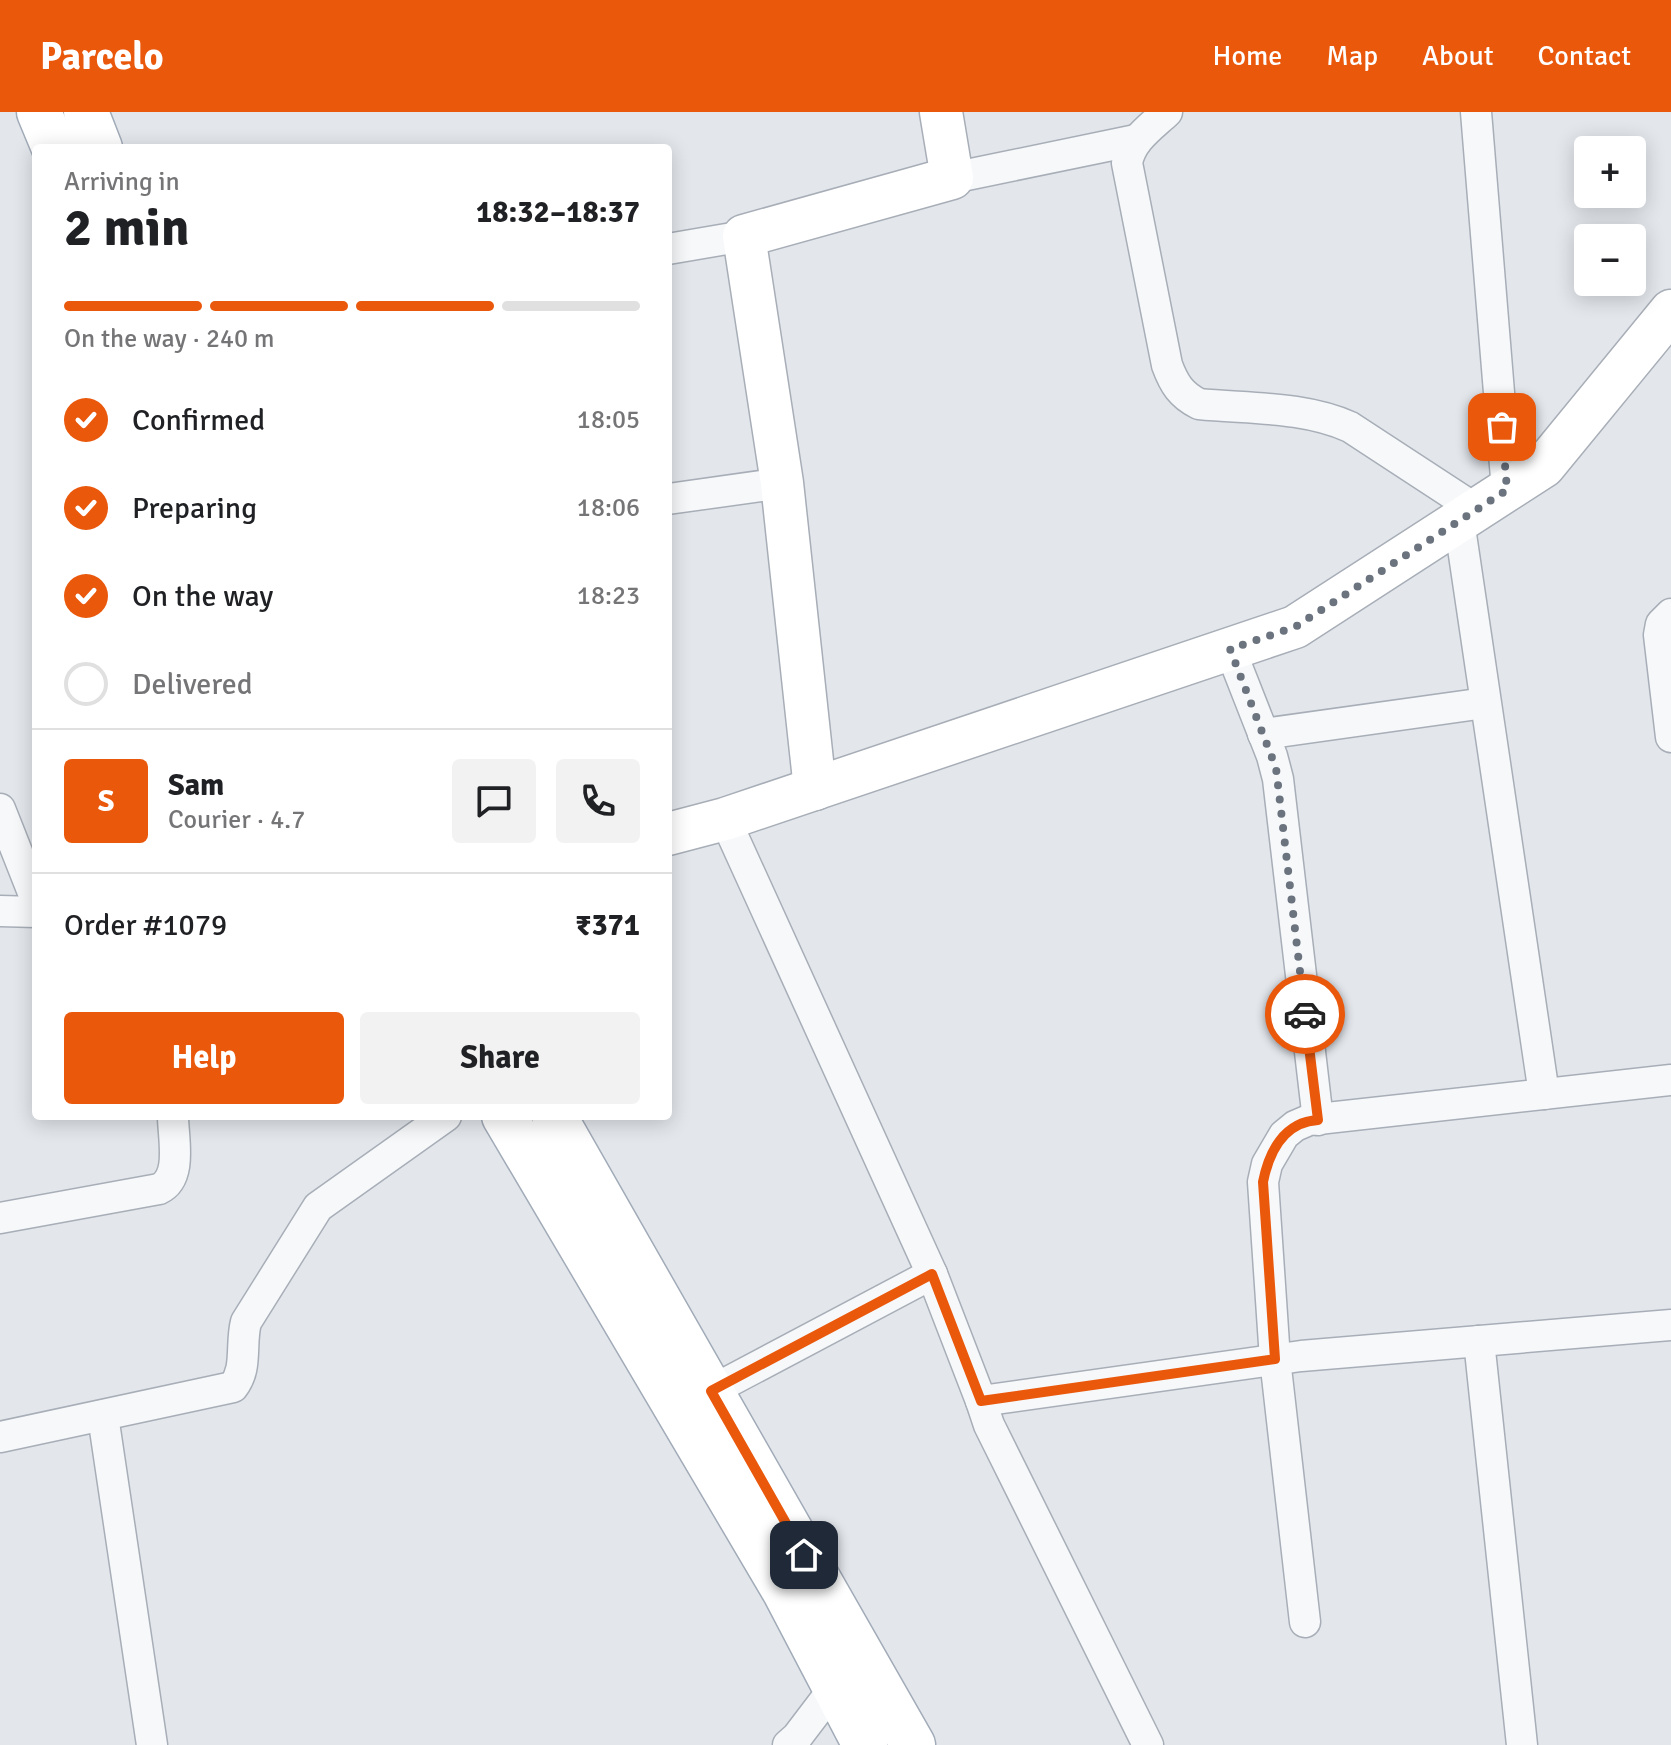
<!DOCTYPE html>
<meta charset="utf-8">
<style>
body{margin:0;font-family:Signika,sans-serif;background:#f2f2f2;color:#202124;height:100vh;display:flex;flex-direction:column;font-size:30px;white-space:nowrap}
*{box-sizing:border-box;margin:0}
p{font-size:26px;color:#757577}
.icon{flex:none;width:44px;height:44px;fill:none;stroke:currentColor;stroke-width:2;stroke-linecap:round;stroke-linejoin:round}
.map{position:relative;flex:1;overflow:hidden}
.sheet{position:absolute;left:32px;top:32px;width:640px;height:976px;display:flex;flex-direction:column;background:#fff;border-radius:8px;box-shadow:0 4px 20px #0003}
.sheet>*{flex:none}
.tools{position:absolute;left:1574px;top:24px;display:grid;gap:16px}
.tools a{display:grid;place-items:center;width:72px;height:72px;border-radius:8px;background:#fff;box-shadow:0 4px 20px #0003;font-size:40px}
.pin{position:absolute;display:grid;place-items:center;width:68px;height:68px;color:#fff;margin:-34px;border-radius:16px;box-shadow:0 4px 12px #0006}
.courier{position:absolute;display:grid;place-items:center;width:80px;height:80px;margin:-40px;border:6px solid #ea580c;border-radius:50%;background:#fff;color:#222;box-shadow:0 2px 10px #0007}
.head em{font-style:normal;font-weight:800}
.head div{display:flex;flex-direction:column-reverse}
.head{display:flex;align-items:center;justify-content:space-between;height:136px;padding:0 32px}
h1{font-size:52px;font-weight:800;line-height:60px}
.bar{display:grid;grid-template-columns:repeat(4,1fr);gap:12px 8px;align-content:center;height:96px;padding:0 32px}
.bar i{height:10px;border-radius:6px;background:#e0e0e0}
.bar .current{background:#ea580c}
.bar p{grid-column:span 4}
.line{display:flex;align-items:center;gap:20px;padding:0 32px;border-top:2px solid #e0e0e0}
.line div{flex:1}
.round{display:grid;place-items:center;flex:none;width:84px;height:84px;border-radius:8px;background:#f2f2f2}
ol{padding:0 32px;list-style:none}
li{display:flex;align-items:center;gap:24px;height:88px}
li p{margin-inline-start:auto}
li .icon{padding:8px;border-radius:50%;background:#ea580c;color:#fff;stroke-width:4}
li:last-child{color:#757577}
li i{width:44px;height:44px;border:4px solid #e0e0e0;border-radius:50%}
.button{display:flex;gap:16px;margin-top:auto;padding:16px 32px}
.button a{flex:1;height:92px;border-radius:8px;background:#ea580c;color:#fff;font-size:32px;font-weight:800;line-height:92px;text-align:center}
.button a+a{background:#f2f2f2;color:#202124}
header{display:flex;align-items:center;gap:48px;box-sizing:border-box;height:112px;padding:0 40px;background:#ea580c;color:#fff}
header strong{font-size:38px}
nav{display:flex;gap:44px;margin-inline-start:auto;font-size:28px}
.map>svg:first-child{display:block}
</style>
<header>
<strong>Parcelo</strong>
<nav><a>Home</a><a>Map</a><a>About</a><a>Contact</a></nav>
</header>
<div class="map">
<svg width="1671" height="1633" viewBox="0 0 1671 1633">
<rect width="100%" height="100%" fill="#e3e7ec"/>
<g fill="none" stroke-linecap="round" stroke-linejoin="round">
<defs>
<g id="street">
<path d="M1167,0C1151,15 1131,28 1127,51L1167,253C1174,272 1181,283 1199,292C1248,297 1304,294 1350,315L1477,398"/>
<path d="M1476,0L1507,378"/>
<path d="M952,66L1136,28"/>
<path d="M668,137L744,124"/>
<path d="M668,387L782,371"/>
<path d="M1459,409L1544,982"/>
<path d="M1671,502L1661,512L1659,523L1671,625"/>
<path d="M1230,537L1272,644L1278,667L1318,1008"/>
<path d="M1263,622L1485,591"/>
<path d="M0,697L36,788"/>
<path d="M725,707L932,1162L981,1289L1301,1244L1671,1213"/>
<path d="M0,799L36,800"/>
<path d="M0,1106L159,1077C183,1066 173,1026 173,1004"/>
<path d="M1479,1229L1522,1633"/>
<path d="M711,1279L932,1162"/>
<path d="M981,1289L989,1313L1148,1633"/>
<path d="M103,1304L152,1633"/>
<path d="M0,1325L233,1275C248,1256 240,1233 246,1210L318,1095L446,1004"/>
<path d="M1305,1510L1275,1247L1263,1070L1267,1052L1284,1023L1295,1014L1309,1008L1671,968"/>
<path d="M788,1633L797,1625L835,1575"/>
</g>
<g id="secondary">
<path d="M815,677L782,371L744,124L952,66L941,0"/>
<path d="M668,722L725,707L1295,515L1544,354L1671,199"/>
</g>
<g id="primary">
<path d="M39,0L54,36"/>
<path d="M86,0L100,36"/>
<path d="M504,1004L785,1480L865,1633"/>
<path d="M554,1004L913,1633"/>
</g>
</defs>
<use href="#street" stroke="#a8aeb7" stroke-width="33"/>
<use href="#secondary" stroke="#a8aeb7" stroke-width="45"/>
<use href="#primary" stroke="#a2abb8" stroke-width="47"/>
<use href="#street" stroke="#f6f8fa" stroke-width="30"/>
<use href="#secondary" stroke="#fff" stroke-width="42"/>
<use href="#primary" stroke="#fff" stroke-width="44"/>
</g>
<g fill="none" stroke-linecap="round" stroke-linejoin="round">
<path stroke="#6b737f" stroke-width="8" stroke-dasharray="0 14.4" d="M1305,902L1276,656L1230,537L1295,515L1507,378L1502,315"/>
<path stroke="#ea580c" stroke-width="10" d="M804,1443L711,1279L932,1162L981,1289L1275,1247L1263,1070C1269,1040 1284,1010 1318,1008L1305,902"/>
</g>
</svg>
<div class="tools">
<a>+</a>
<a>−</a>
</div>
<div class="pin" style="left:1502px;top:315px;background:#ea580c"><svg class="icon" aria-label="bag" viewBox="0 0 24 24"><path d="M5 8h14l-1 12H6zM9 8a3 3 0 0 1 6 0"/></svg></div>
<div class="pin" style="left:804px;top:1443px;background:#1f2937"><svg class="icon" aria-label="home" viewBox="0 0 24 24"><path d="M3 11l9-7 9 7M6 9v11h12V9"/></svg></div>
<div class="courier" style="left:1305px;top:902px"><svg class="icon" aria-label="car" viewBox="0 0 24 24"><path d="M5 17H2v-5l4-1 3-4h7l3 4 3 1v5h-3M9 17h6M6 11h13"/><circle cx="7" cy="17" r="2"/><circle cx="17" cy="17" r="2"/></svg></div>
<section class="sheet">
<div class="head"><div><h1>2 min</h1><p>Arriving in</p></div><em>18:32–18:37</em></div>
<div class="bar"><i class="current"></i><i class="current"></i><i class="current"></i><i></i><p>On the way · 240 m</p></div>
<ol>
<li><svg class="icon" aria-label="check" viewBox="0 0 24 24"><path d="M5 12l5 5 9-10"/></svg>Confirmed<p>18:05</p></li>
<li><svg class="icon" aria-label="check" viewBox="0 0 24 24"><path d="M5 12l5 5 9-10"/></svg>Preparing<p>18:06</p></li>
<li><svg class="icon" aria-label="check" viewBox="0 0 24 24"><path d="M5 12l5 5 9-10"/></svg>On the way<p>18:23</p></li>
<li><i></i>Delivered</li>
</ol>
<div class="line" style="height:144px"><b class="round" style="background:#ea580c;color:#fff">S</b><div><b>Sam</b><p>Courier · 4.7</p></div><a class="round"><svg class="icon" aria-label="chat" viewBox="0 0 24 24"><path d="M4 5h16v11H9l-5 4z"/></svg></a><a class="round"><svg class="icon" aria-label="phone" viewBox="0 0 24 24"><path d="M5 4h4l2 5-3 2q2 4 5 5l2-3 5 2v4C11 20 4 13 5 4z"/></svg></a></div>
<div class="line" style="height:104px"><div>Order #1079</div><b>₹371</b></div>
<div class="button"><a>Help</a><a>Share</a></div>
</section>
</div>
